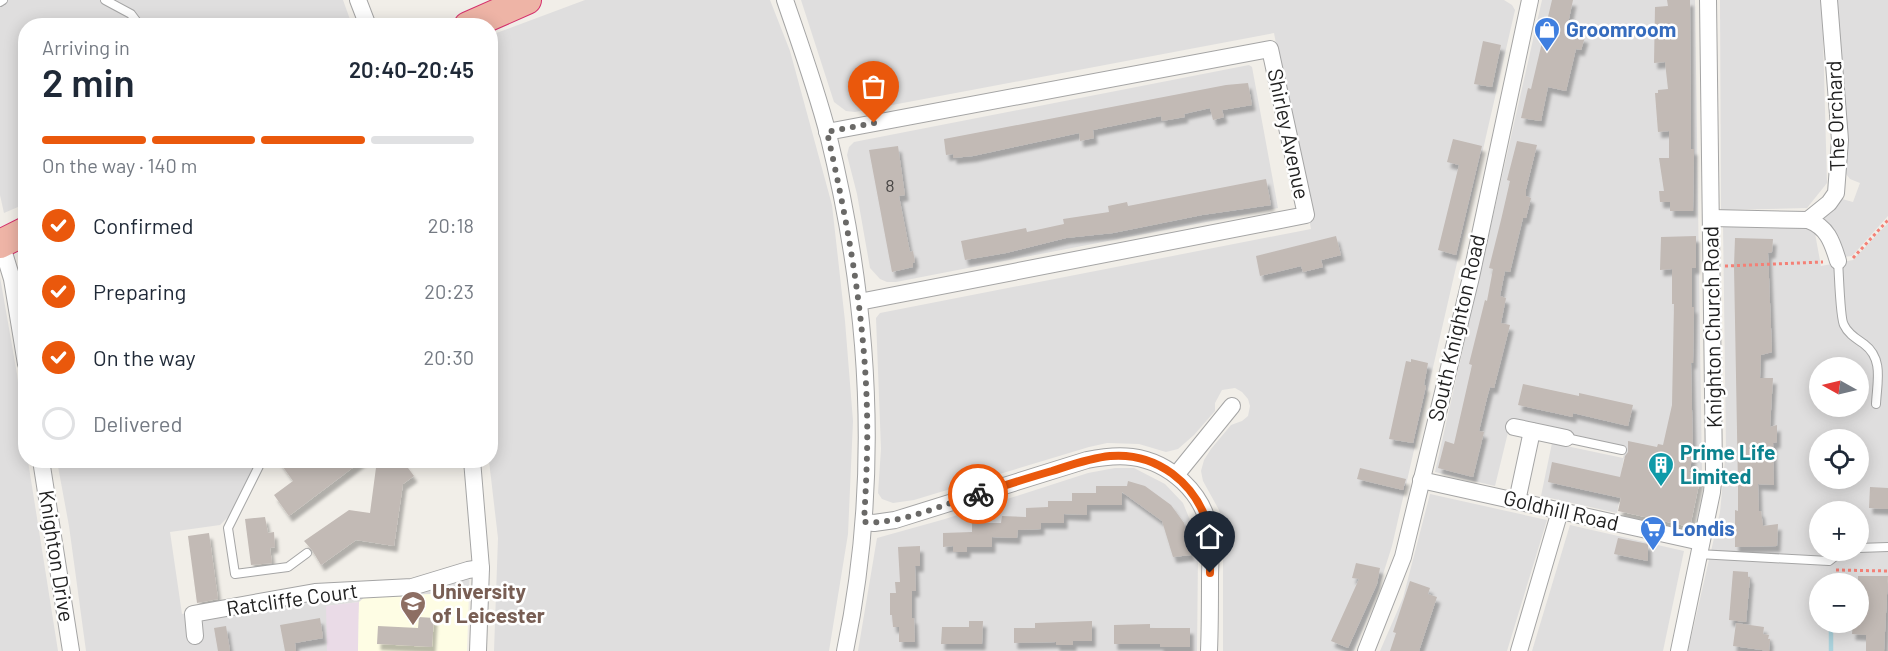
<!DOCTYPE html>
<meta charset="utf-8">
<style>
body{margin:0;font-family:Barlow,sans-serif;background:#f2f2f3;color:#1f2937;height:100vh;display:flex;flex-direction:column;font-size:22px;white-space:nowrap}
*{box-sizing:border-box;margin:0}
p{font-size:20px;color:#747a83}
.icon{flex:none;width:33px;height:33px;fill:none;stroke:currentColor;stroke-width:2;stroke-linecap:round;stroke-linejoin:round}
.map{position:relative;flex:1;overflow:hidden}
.details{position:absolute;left:18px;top:18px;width:480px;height:450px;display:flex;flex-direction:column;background:#fff;border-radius:24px;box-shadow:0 3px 15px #0003}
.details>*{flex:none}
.needle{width:39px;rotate:278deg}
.tools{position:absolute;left:1809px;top:357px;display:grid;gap:12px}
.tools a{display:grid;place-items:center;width:60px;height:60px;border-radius:50%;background:#fff;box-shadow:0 3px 15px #0003;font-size:30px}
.pin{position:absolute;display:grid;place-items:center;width:51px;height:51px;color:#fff;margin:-62px -26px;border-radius:50% 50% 50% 0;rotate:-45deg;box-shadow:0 0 6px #0007}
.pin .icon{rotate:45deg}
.courier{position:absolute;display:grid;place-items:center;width:60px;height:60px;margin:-30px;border:4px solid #ea580c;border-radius:50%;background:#fff;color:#222;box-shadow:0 2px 8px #0007}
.summary em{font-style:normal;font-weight:600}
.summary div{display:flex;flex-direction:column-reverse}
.summary{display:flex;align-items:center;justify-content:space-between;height:102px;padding:0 24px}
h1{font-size:39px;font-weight:600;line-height:45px}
.bar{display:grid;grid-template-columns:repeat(4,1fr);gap:9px 6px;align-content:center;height:72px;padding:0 24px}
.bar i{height:8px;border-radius:4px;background:#e0e1e3}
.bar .active{background:#ea580c}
.bar p{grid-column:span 4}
ol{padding:0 24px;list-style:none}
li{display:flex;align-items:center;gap:18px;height:66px}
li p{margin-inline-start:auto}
li .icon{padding:6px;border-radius:50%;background:#ea580c;color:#fff;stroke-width:4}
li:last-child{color:#747a83}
li i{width:33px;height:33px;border:3px solid #e0e1e3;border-radius:50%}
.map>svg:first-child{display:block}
</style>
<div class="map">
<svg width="1888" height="651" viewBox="0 0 1888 651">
<defs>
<filter id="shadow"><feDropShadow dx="3.5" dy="6" stdDeviation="1.5" flood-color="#0004"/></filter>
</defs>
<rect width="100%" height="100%" fill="#f1eee8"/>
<g fill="#dfdede" fill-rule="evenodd">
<path d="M0,0H343L352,25L26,26L25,204L4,213L0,195Z"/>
<path d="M585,0H770L790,51L832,205L845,321L853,421L848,534L829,651H494L498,538L489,461L490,460L491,35Z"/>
<path d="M801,0H1504L1512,5L1515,10L1392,546L1377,593L1354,651H1223V528L1219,510L1203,481L1201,471L1204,460L1211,449L1231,425L1242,421L1248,416L1250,406L1248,399L1242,392L1235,388L1222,390L1215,403V411L1194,435L1178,449L1166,452L1139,444L1107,443L1089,447L914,500L893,503L882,499L878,493L881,449L876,318L880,313L1311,229L1274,33L855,112L846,111L834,102Z"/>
<path d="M1542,0H1695L1702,475L1624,458L1622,469L1625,471L1617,513L1541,496L1552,443L1623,458L1626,447L1511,420L1495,486L1435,472Z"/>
<path d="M1720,0H1822L1827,183L1807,208L1721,210Z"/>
<path d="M1834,0H1888V216L1852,256L1843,257L1820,215L1842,199L1853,202L1860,183L1850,179L1843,170Z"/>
<path d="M1249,65L1252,67L1278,208L896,282H887L880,279L870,268L857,194L847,155L849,147L854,142Z"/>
<path d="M1723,223L1814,228L1821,266L1853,260L1888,223V651H1688L1720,512L1726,449ZM1820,368H1858V406H1820ZM1820,440H1858V478H1820ZM1820,512H1858V550H1820ZM1820,584H1858V622H1820Z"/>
<path d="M0,277L17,374L25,440L26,460L28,461L58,651H0Z"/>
<path d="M57,461H256L234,511L220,525L170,532L182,614L314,585L410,581L470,562L469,593L366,596L359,602L327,606V651H86L69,526Z"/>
<path d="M1115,468H1134L1165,484L1183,503L1194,530L1198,556L1197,651H858L877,538L945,519L1088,473Z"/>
<path d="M1430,494L1547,520L1507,651H1380L1403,598Z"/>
<path d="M1570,525L1684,551L1663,651H1532Z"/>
</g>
<path fill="#eadbe7" d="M359,602L358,651H327L326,606Z"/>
<path fill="#fefde4" d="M469,593L467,651H358L359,602L366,596Z"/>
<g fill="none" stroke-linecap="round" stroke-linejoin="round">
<path stroke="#abd2dc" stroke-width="4.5" d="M1831,622V651"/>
</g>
<g fill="#c2bab5" filter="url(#shadow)">
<path d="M1552,0H1573L1566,33L1585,37L1581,50L1576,49L1566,91L1548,87L1541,121L1521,118L1528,88L1531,89Z"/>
<path d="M1667,0H1690L1691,149H1694L1693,211H1670V202H1660L1659,191H1664L1659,158H1669V131L1658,132L1655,93H1658V90L1668,89L1665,62L1654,63L1655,7L1668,6Z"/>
<path d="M1483,41L1501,45L1492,87L1474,84Z"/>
<path d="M1248,83L1252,105L1222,110L1224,117L1213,120L1210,108L1184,114L1185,117L1162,121L1161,116L1093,130L1094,138L1080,141L1079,133L973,156L953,158V154L946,155L944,139L1226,85Z"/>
<path d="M1453,139L1482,146L1456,255L1438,250L1459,165L1447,162Z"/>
<path d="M1517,141L1537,145L1526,189V196L1531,198L1526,218H1523L1510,272L1505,271L1500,296L1506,298L1501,323L1510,325L1494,388L1490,387L1487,398L1479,431L1484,432L1473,477L1438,468L1445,441L1454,444L1472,365L1469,364L1485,300L1487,301L1493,269L1489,268L1501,220L1510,181L1507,180Z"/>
<path d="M898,146L905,195L899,196L910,252L913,251L915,262L913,263V267L892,272L869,150Z"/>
<path d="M1266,179L1271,205L1202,215L1113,233L1066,238L1006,253L965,260L961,241L1026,228L1027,232L1064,224L1063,219L1109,212L1108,206L1127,202L1128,206Z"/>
<path d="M1336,236L1341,255L1321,260L1323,267L1303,272L1301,266L1260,276L1256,256Z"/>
<path d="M1696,236V268H1692V307H1694L1693,363H1691L1693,455L1689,472L1701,475L1690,527L1618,511L1621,498L1548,482L1552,462L1620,477L1625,456L1628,452V441L1657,447L1658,444L1663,445L1672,405L1674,304H1672V269L1660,270L1661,237Z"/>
<path d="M1735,238L1773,239L1772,252L1768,253L1772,352L1761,355L1760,378H1773L1770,427L1777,425V442L1773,443L1774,485L1758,484L1759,511H1761L1763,526L1778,524L1777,546L1735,547V510L1738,511V486L1734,266Z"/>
<path d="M1411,359L1428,363L1424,385L1426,386L1413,443L1389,439L1406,361L1411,362Z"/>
<path d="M1523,384L1579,396V393L1633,405L1628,426L1573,413V417L1518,405Z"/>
<path d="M278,460H308L312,466L320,460H363L289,516L274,495L293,481Z"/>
<path d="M377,460H402L414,476L403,484L394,546L356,540L321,565L312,550L304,541L349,510L370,513Z"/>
<path d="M1360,468L1406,479L1403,490L1357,479Z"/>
<path d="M1128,481L1145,486L1171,505L1184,523L1191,555L1173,557L1162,521L1122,492V505H1087V515L1064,514V523H1041V529L1018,530L1017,538L992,537V547H967V552H953V546L943,547V533L972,532V523H1001L1002,516L1026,517V508L1048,507V501H1072V493H1096V486H1127Z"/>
<path d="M1870,487L1888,488V509L1869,508Z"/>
<path d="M265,517L268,533L274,532L275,547L270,548L272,563L251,565L245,519Z"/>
<path d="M209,533L218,599L197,603L188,536Z"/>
<path d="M1618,538L1648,544V561L1614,554Z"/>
<path d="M920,546V566H915L916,591H912V618H914L915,642H899V627H893L892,615H890V593H896L895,582H900L898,547Z"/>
<path d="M1356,563L1380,568L1377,584L1348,648L1331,641L1359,579L1352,578Z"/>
<path d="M1733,571L1748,572V577H1750L1746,622L1729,620Z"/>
<path d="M1858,576H1888L1884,651H1866V635L1852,634L1853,622H1858Z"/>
<path d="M1410,581L1430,588L1428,594L1437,597L1419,651H1390L1396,633L1393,632Z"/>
<path d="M419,617L434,618L432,647L377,644L378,626L418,628Z"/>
<path d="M320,618L323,638L295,643L296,651H285L280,625Z"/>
<path d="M969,621H983L982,644H941L942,627H969Z"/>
<path d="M1092,621V641H1073V645H1056V642L1014,643V628H1035V623Z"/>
<path d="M1736,623L1764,627L1763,634L1769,635L1768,639H1770L1769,651L1733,646Z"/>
<path d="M1150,624V628H1190V647H1160V644H1114V625Z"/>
<path d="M226,626L230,651H218L214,628Z"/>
</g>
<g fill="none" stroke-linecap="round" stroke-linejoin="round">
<defs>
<g id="service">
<path d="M105,0L131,14L140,26"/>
<path d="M0,2L3,0"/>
<path d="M1838,261C1839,272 1840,319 1844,325C1848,334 1857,339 1864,344C1884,359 1877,382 1876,404"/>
<path d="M1566,438L1622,450"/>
<path d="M262,460L228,528L235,574L288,567L307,553"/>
<path d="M1858,548L1888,547"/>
<path d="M1698,554L1829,561L1843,550"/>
</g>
<g id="minor">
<path d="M358,0L368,26"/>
<path d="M785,0C800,44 816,88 828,134C870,304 881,479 845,651"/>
<path d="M827,132L1270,49L1306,215L859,302"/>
<path d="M1711,218L1808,220L1829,203L1836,193L1840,140L1829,0"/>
<path d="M1808,220C1827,227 1832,241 1838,261"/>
<path d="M1,243L12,279L26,364"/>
<path d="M1514,427L1566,438"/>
<path d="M41,460L71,651"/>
<path d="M472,460L481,568L478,651"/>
<path d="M1176,475L1232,406"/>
<path d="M1421,480L1701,542"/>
<path d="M1517,501L1532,431"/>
<path d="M864,522L874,523L895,520L1087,460C1102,457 1117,455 1132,457C1170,462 1204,493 1210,532C1212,547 1210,562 1210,578C1210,602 1210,627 1209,651"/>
<path d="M195,636L193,614L315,592L412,587L468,570L481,568"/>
<path d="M1366,651L1403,557L1471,277L1530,0"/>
<path d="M1519,651L1560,511"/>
<path d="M1679,651L1712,492L1714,471L1708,0"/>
</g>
<g id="trunk">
<path d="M468,26L527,0"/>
<path d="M0,244L26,231"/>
</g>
</defs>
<use href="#service" stroke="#a5a5a5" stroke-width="10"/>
<use href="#minor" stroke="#a5a5a5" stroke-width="18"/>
<use href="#trunk" stroke="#d5306c" stroke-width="30"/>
<g stroke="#f48076" stroke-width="3" stroke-dasharray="3 3" stroke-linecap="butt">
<path d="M1853,258L1888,220"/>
<path d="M1725,266L1823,262"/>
<path d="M1836,570L1888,571"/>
</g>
<use href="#service" stroke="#fff" stroke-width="8"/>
<use href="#minor" stroke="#fff" stroke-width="16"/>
<use href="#trunk" stroke="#eeb4a6" stroke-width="28"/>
</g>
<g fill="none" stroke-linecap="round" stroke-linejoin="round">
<path stroke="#6a6967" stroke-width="6" stroke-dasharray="0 10.8" d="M874,123L827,132C848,224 865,317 867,412C868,449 866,486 864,522C900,525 943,504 978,494"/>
<path stroke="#ea580c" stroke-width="8" d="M978,494C1003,486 1027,478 1052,471C1071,465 1090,458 1110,456C1157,452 1196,483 1209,528C1212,542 1210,559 1210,573"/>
</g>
<defs>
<symbol id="shop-pin" viewBox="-11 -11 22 30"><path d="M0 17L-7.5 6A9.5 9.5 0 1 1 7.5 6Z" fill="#3f7fe0" stroke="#fff"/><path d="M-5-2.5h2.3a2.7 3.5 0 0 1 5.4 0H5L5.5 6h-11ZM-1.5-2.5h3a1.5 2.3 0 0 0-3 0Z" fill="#fff"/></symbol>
<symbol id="building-pin" viewBox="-11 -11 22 30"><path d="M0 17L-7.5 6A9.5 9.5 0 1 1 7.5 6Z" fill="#0f9aa8" stroke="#fff"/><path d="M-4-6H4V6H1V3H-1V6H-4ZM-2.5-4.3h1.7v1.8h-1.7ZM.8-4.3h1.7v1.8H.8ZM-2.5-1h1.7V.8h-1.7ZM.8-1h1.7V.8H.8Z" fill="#fff"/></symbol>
<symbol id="supermarket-pin" viewBox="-11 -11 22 30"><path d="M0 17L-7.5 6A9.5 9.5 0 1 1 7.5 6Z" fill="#3f7fe0" stroke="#fff"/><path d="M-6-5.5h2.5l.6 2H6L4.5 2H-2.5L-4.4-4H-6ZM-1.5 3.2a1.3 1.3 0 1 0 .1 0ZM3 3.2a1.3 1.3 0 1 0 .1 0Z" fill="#fff"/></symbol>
<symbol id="university-pin" viewBox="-11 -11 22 30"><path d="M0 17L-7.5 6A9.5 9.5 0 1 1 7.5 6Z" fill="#8d6e63" stroke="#fff"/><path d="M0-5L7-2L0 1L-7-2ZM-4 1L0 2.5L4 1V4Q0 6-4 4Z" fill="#fff"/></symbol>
</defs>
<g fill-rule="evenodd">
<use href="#shop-pin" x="1532" y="15" width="30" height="40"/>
<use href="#building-pin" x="1646" y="450" width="30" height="40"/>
<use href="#supermarket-pin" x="1638" y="514" width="30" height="40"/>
<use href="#university-pin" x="398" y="589" width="30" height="40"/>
</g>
<g text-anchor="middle" stroke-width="5" stroke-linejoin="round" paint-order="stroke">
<g font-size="18" fill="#494746">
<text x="890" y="192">8</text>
</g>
<g font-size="21" font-weight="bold" fill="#366cbe" stroke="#fff" text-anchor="start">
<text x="1566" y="37">Groomroom</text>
<text x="1672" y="536">Londis</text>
</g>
<g font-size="21" fill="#212121" stroke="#fff">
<text transform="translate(1836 116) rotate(-92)" y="7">The Orchard</text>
<text transform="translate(1288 134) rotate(78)" y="7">Shirley Avenue</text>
<text transform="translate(1713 327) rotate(-91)" y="7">Knighton Church Road</text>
<text transform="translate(1457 328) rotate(-77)" y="7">South Knighton Road</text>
<text transform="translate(1561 511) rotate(13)" y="7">Goldhill Road</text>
<text transform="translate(56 556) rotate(81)" y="7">Knighton Drive</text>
<text transform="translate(292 600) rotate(-8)" y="7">Ratcliffe Court</text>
</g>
<g font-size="21" font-weight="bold" fill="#0d838f" stroke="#fff" text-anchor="start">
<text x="1680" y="460">Prime Life<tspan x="1680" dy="24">Limited</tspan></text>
</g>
<g font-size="21" font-weight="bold" fill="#785e54" stroke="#fff" text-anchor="start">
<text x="432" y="599">University<tspan x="432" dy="24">of Leicester</tspan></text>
</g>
</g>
</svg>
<div class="tools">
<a><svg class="needle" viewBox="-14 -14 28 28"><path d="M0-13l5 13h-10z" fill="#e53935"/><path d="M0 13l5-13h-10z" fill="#747a83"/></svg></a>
<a><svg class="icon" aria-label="locate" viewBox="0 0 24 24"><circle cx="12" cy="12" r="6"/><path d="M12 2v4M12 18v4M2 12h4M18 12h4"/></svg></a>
<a>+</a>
<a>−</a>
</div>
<div class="pin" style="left:874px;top:123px;background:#ea580c"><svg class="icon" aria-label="bag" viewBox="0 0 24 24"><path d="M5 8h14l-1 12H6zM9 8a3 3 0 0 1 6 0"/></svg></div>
<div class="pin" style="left:1210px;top:573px;background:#1f2937"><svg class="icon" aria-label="home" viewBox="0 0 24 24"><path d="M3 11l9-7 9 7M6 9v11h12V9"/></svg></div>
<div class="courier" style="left:978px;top:494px"><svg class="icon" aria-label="bike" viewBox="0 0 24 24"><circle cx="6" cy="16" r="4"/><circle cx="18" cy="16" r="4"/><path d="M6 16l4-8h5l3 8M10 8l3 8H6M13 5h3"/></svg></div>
<section class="details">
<div class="summary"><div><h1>2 min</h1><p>Arriving in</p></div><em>20:40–20:45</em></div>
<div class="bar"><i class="active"></i><i class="active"></i><i class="active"></i><i></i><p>On the way · 140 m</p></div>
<ol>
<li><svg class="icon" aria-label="check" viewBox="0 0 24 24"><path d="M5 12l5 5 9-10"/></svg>Confirmed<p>20:18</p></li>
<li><svg class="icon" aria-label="check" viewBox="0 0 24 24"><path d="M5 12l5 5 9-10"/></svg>Preparing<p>20:23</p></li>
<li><svg class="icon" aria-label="check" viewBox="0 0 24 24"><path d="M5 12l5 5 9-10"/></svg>On the way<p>20:30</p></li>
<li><i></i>Delivered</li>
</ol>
</section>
</div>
